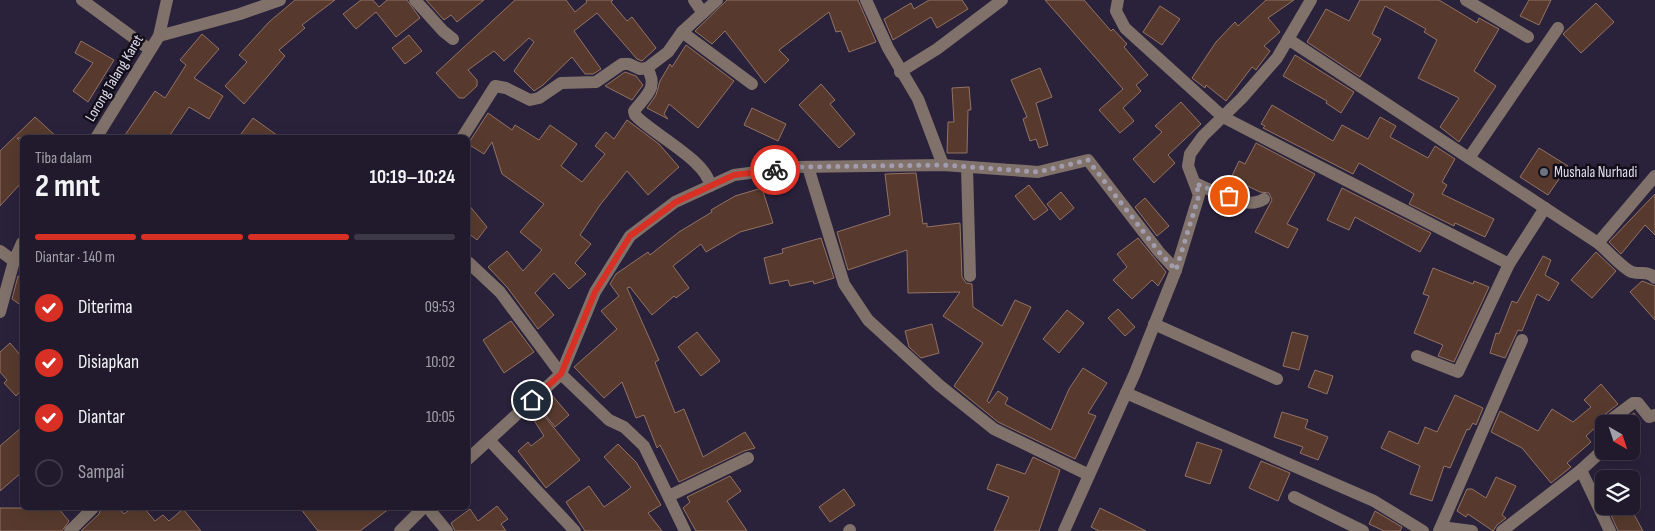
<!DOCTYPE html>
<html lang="id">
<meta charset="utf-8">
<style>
body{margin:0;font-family:"Sofia Sans Condensed",sans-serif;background:#282334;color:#f1f3f6;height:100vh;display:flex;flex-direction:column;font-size:19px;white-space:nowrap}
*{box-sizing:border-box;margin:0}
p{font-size:16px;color:#a2a1a9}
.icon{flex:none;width:28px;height:28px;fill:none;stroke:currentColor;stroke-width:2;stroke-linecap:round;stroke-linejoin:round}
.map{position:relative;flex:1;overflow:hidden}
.details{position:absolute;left:20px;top:135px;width:450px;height:375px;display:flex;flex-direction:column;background:#201a2c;border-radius:8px;box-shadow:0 5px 20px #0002,0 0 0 1px #3d3848}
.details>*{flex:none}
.needle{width:32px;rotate:141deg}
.controls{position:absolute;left:1595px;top:415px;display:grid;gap:10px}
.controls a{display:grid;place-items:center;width:45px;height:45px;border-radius:8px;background:#201a2c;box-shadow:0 5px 20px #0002,0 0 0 1px #3d3848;font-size:25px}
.pin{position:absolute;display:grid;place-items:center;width:42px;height:42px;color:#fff;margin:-21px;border:2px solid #fff;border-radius:50%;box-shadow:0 1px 5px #0007}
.courier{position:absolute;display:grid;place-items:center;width:50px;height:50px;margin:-25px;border:4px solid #d93025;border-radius:50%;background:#fff;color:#222;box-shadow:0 1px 6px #0007}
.headline em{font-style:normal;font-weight:700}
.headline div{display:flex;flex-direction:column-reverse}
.headline{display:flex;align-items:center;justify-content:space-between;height:85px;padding:0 15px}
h1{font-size:32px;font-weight:700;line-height:38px}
.bar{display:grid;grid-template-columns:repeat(4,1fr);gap:8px 5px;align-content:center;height:60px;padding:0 15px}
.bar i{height:6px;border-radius:4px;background:#3d3848}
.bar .on{background:#d93025}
.bar p{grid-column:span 4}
ol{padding:0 15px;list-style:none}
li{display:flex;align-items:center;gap:15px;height:55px}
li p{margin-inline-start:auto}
li .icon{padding:5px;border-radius:50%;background:#d93025;color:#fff;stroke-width:4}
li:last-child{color:#a2a1a9}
li i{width:28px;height:28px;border:2px solid #3d3848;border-radius:50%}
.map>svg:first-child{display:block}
</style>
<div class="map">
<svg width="1655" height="531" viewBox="0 0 1655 531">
<rect width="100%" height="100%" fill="#2a223b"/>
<g fill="#573a2d" stroke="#927264">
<path d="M295,0H335L302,25L305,28L279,50L285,56L244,104L225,86L247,62L239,55L269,22Z"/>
<path d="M361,0H373L379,7L387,0H407L420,18L396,37L376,12L356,29L343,14Z"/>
<path d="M426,0H484L457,22L451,15L444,20Z"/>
<path d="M515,0H566L575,12L587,2L586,0H613L611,2L627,21L632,17L656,48L642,61L637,59L597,13L574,31L601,69L593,74H585L572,57L543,85L534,91L514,71L534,42L529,38L504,61L494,51L468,70L477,80V86L464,98H459L436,73Z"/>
<path d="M727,0H858L876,42L849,52L841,31L836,32L829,12L779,50L789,60L765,83L725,31L712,44L695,31Z"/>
<path d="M929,0H962L968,9L937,28L931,17L893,40L884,19L911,3L914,9Z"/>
<path d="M1045,0H1084L1111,31L1113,29L1127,44L1124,47L1148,75L1136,85L1141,91L1123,108L1134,121L1120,133L1099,110L1123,89Z"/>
<path d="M1266,0H1294L1268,18L1280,32L1264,46L1270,51L1258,67L1256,70L1252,67L1226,101L1206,85L1205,88L1192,78L1216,42L1235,22L1238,26Z"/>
<path d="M1360,0H1439L1477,23L1479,18L1499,29L1474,71L1496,86L1459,142L1440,127L1459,98L1418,78L1437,40L1424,32L1426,29L1385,6L1372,34L1381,39L1360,77L1307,42L1326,9L1349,21Z"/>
<path d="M1529,0H1551L1539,25L1520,16Z"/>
<path d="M1596,3L1614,22L1581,53L1563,34Z"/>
<path d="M1160,6L1180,19L1162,45L1143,32Z"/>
<path d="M202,34L219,49L194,78L223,96L209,119L189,107L168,138H123L155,91L165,98L186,65L180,60Z"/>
<path d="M409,35L422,51L405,64L392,48Z"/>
<path d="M81,41L114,60L88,102L73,91L93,63L75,53Z"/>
<path d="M686,45L734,81L698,128L669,104L664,114L668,119L647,108L656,95L660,81L670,64L672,67Z"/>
<path d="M1295,55L1354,92L1341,113L1326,103L1327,101L1283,76Z"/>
<path d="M1040,68L1052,97L1036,103L1048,145L1039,148L1036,139L1030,141L1023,119L1027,117L1011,80Z"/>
<path d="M625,72L636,76L643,85L632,100L605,86Z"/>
<path d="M821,84L835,100L830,104L855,134L839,148L799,105Z"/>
<path d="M969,87L971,110H968L967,153H947L948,122H954L952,88Z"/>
<path d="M1181,102L1201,124L1168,155L1175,163L1154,183L1133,159L1162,132L1155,126Z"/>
<path d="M1272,105L1333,141L1342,125L1368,139L1380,117L1396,126L1390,137L1428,158L1435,146L1455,159L1442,182L1447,185L1442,194L1494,219L1485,237L1455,223L1454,226L1409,204L1414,194L1359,163L1353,174L1263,128L1265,126L1261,124Z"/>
<path d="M752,108L786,124L778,141L744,125Z"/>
<path d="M488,113L512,130L515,125L539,140L550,125L577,144L561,166L582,182L605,154L595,146L606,132L614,139L627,120L659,144L679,167L648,195L627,171L600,205L580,235L591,244L575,263L586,274L569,289L554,273L535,293L554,315L538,329L507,287L488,267L507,251L523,271L542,250L520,232L544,204L502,174L492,142L484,154L468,144Z"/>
<path d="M35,117L58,138H17L22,143V182L0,206V151Z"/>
<path d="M253,118L281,138H238Z"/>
<path d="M1256,143L1315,174L1287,224L1298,229L1288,248L1255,232L1272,200L1269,193L1260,192L1231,178L1239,161L1245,164Z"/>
<path d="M1539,148L1568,166L1548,195L1520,177Z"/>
<path d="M916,173L923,224L927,223V227L960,223L962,277L966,283L972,284L973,307L1002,326L1015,300L1031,307L987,401L989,403L998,391L1008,398L1005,404L1051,430L1069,389L1083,368L1107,383L1088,413L1096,416L1075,459L998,422L954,386L983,343L943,316L960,292L908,293L907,250L848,270L837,232L890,215L885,174Z"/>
<path d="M1029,185L1048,210L1034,220L1015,196Z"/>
<path d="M762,188L773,223L740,232L706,252L701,244L673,266L689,288L676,298L674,296L652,315L630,287L627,288L659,360L655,362L675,413L684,409L703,457L745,432L755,448L744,451L679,482L660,445L657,448L644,415L636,418L622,382L604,398L574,367L617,329L601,311L619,296L610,284L616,274L648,252L650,255L679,232L712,212L711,210L735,196Z"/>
<path d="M1342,188L1431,233L1420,252L1355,217L1349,230L1327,220Z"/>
<path d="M1061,192L1074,208L1060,220L1047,204Z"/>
<path d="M1655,194V235L1645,225L1621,254L1609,242Z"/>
<path d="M1145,198L1169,226L1157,236L1135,207Z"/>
<path d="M468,204L487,227L477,240L468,233Z"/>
<path d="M821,238L834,278L814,284L813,281L790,286L788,280L770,284L764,258L783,253L782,249Z"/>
<path d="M1138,238L1166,272L1158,286L1152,280L1132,299L1113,280L1127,267L1117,254Z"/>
<path d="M1596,252L1616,271L1592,298L1571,280Z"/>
<path d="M1543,256L1551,260L1545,275L1559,283L1549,301L1537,294L1522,331L1518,330L1505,358L1490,353L1496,333L1499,334L1512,301L1517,303Z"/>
<path d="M1433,268L1473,284L1474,281L1489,287L1454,362L1438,356L1443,345L1414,333L1429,296L1423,294Z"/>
<path d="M18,276L22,278V306L12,299Z"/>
<path d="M1642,281L1655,286V320L1630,292Z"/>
<path d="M1118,309L1135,327L1125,336L1108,318Z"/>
<path d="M1067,310L1084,323L1059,353L1043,339Z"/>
<path d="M511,321L534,352L504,373L483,340Z"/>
<path d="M932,324L939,353L921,358L909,347L905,331Z"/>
<path d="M697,332L720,361L701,376L678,347Z"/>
<path d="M1292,332L1308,336L1299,370L1283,366Z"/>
<path d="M10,343L22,357V389L16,396L4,383L7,380L0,372V352Z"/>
<path d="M1315,370L1333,376L1327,394L1308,387Z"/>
<path d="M1601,384L1618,404L1598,420L1597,426L1586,436L1591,442L1567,463L1571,467L1551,483L1522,448L1491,432L1500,411L1538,431L1552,409L1573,422L1591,407L1584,400Z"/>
<path d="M551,394L569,415L555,427L538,406Z"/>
<path d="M1455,395L1483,408L1476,425L1473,423L1469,430L1467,429L1450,468L1444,466L1432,501L1410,494L1420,466L1381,448L1389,431L1418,444L1425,427L1437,432Z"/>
<path d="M537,407L580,460L546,488L518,451L528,442L531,446L544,436L530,414Z"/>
<path d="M1282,412L1308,420L1305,428L1328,437L1318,460L1300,453L1303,447L1274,437Z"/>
<path d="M1634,413L1641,424H1619Z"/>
<path d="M22,427V472L0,491V446Z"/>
<path d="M1197,442L1222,450L1210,484L1185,476Z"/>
<path d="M618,444L636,462L661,505L648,513L662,531H585L566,502L589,486L604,507L628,490L631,487L604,457Z"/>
<path d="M1033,457L1060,470L1039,531H994L1009,497L987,489L997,464L1025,474Z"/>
<path d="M1261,461L1290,473L1278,501L1249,488Z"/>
<path d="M730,476L741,491L727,501L747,531H696L683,508L690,502L687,497Z"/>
<path d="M1496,477L1516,486L1502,515L1506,518L1497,525L1493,531L1468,514L1466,517L1457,511L1467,489H1472L1486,498Z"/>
<path d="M844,489L855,505L830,522L819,507Z"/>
<path d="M497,506L508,519L501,524L506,531H455L451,523L470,509L478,521Z"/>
<path d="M1625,507H1630L1643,531H1618L1611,515Z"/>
<path d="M0,508H58L69,521L62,531H0Z"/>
<path d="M101,508H119L124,514L132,508H144L155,521L163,515L169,521L183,509L201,531H81L99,514Z"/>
<path d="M300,508H390L360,531H318Z"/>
<path d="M1100,508L1146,531H1099L1091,527Z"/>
<path d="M1375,511L1402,527L1400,531H1384L1369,524Z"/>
</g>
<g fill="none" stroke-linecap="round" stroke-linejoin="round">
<g stroke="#80726a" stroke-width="12">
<path d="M82,0L149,49"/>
<path d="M415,0L443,31L453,39"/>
<path d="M694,0L703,13"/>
<path d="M866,0L888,48L918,99L943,165"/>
<path d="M1118,0L1116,11L1125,28L1223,117L1509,264"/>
<path d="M1466,0L1528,37"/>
<path d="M682,32L752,84"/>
<path d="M159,36L240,14L280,0"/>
<path d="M1288,39L1598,243L1655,176"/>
<path d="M647,68C659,88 646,95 634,111L635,115C651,133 708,161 710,186"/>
<path d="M900,72L937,49L1002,0"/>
<path d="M96,138L159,36L167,0"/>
<path d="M462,138L495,86L506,88L530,100L539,98L561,83L596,82L622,64H629L640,69L647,68L668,52L682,32L717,0"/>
<path d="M1469,158L1558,28"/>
<path d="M808,167L844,284L868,320L939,385L994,429L1089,475"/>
<path d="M967,168L970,276"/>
<path d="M1197,184C1214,191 1246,211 1264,199"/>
<path d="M1598,243C1607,250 1623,269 1632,272C1642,275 1647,270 1655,278"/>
<path d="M0,251L14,261"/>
<path d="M468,262L500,292L561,374L609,420L624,427L644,446L685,531"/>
<path d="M0,312L14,261L22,243"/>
<path d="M1154,324L1277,379"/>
<path d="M1417,356L1458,372L1509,264L1545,208"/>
<path d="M1126,393L1374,501L1423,531"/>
<path d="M1605,424L1633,403H1638L1649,417L1655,415"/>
<path d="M489,440L575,531"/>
<path d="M468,459L561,374L595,292L630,236L675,202L734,175L796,167L943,165L1038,172L1088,160L1159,252L1176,270"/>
<path d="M1581,470L1610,531"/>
<path d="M669,496L748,458"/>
<path d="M1294,497L1363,531"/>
<path d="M428,508L447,531"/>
<path d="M1441,527L1472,531"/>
<path d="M70,531L93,508"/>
<path d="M400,531L423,508"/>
<path d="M849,531L850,530"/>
<path d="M1064,531L1135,373L1176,270L1199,195L1188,166L1190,154L1203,136L1242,98L1277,58L1311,0"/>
<path d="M1439,531L1522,340"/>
<path d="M1502,531L1581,470L1604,449"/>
</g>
</g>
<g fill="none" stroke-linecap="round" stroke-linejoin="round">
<path stroke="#a29caf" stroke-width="5" stroke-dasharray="0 9" d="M775,170L796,167L943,165L1038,172L1088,160L1159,252L1176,270L1199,195L1196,184L1229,196"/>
<path stroke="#d93025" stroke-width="6" d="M532,400L561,374L595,292L630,236L676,202L734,175L775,170"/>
</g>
<circle fill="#6b7280" stroke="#120e19" stroke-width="2" cx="1544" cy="172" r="5"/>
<g text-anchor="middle" stroke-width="5" stroke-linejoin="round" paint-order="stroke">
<g font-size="15" fill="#e2ddee" stroke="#120e19">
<text transform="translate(114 78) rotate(-59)" y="5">Lorong Talang Karet</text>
</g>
<g font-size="15" fill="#e2ddee" stroke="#120e19" text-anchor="start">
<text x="1554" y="177">Mushala Nurhadi</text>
</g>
</g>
</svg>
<div class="controls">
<a><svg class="needle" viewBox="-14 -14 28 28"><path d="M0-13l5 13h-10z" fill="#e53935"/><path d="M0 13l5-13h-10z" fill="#a2a1a9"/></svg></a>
<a><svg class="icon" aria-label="layers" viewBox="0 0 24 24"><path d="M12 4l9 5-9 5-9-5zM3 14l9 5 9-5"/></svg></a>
</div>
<div class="pin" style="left:1229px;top:196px;background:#ea580c"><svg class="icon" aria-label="bag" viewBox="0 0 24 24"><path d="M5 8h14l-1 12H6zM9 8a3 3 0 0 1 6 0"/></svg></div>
<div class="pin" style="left:532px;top:400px;background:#1f2937"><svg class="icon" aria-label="home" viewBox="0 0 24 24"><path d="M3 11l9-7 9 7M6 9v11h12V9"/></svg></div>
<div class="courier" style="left:775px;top:170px"><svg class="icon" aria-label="bike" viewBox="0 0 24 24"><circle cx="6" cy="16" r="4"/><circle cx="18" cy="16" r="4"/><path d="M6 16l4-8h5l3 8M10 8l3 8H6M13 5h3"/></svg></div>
<section class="details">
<div class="headline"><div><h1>2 mnt</h1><p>Tiba dalam</p></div><em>10:19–10:24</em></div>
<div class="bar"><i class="on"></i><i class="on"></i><i class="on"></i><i></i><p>Diantar · 140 m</p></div>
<ol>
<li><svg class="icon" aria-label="check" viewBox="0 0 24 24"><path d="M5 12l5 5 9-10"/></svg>Diterima<p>09:53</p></li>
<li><svg class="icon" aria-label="check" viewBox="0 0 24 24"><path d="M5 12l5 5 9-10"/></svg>Disiapkan<p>10:02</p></li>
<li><svg class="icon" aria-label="check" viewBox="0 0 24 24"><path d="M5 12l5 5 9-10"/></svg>Diantar<p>10:05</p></li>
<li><i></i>Sampai</li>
</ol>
</section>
</div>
